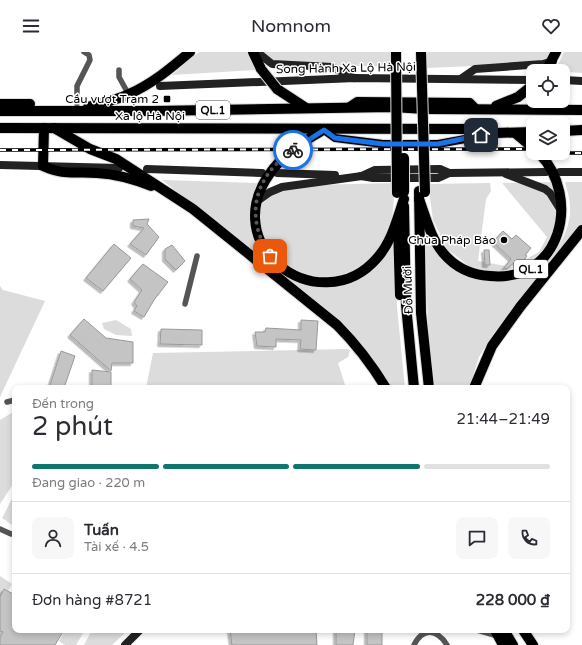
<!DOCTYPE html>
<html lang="vi">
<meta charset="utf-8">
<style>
body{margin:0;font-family:"Varela Round",sans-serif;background:#f7f7f7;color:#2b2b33;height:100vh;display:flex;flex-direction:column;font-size:15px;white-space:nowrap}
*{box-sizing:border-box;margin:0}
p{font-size:13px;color:#7c7c81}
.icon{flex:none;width:22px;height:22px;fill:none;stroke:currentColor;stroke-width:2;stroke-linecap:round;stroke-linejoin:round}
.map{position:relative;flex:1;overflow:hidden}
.sheet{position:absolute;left:12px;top:333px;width:558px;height:248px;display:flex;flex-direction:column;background:#fff;border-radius:8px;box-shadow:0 2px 6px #0003}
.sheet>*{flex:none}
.tools{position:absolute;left:526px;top:12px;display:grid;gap:8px}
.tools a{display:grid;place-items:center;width:44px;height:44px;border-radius:8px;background:#fff;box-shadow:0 2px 6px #0003;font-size:20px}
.pin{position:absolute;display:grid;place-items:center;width:34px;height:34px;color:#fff;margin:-17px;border-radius:8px;box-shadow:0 2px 6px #0006}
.courier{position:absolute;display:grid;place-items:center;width:40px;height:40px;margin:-20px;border:3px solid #1a73e8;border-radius:50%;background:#fff;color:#222;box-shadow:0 1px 5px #0007}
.head em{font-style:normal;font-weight:600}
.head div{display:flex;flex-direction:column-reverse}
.head{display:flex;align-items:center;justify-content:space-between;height:68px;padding:0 20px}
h1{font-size:26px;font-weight:600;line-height:30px}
.bar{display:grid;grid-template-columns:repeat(4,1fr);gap:6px 4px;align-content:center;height:48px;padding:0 20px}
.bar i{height:5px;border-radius:3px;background:#e1e1e2}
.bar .current{background:#0f766e}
.bar p{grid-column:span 4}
.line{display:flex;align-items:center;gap:10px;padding:0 20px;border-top:1px solid #e1e1e2}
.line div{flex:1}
.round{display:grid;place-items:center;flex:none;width:42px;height:42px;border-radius:8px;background:#f7f7f7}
header{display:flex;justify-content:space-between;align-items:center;height:52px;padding:0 20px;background:#fff;font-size:18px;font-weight:600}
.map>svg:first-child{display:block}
</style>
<header><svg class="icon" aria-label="menu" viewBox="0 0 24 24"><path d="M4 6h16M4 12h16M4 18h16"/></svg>Nomnom<svg class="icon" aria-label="heart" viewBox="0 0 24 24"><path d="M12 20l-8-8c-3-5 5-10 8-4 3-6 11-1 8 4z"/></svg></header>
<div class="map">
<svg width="582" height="593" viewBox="0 0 582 593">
<defs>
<filter id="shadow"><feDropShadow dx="-2.5" dy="2.5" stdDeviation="0" flood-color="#0004"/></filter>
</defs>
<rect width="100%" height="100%" fill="#fff"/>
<g fill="#dcdcdc">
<path d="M199,0H249L257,18L172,23Z"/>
<path d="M261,0H392V15L270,11Z"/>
<path d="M426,0H551L548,8L542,11L426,16Z"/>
<path d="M564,0H582V21L555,19Z"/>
<path d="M162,128L257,131L251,154V174L254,186L269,208L306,232L327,234L359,225L377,212L395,187L397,255L405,336H390L375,312L215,169Z"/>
<path d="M554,130L558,138L555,181L536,208L519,217L494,220L469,214L447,197L433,168L428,132L490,131L491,139L486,147L478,209L511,215L539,200L547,185L502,131Z"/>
<path d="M565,130H582V173L493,282L479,305L469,336H435L428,283L425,172L450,211C463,215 500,228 512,227C543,225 566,191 570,163C571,151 568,140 565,130Z"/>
<path d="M394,131C394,147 394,165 388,180C359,253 254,231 260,153L279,138L311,133Z"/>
<path d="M0,234L3,238L45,249L0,345Z"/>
<path d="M116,268L131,277L132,284L116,283L104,277L102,271Z"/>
<path d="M347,297L350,298L348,305L338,311L346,336H146L153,301Z"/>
<path d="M15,359V429L0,452V368Z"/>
<path d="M15,441V475L2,466Z"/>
<path d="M0,524L12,532L8,539L4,537L0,545Z"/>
<path d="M65,578H85L76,593H65L59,589Z"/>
<path d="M92,578H128L112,593H84Z"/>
</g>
<g fill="#c4c4c4" stroke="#999" filter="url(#shadow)">
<path d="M149,167L147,172L159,185L146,203L130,192L144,176L133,174V168Z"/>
<path d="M503,179L512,187L516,183L531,196L525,203L527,204L525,207L517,213L515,210L508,216L503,217L511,207L493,190Z"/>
<path d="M114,192L131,206L103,239L86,226Z"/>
<path d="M172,193L185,209L176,218L165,207V197Z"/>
<path d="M484,198H489L490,213H485Z"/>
<path d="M143,212L168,230L154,248L144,265L134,259L137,254L134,250L142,238L130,227Z"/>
<path d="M84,267L106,286L133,290V311H112L111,319L70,283Z"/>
<path d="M301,268L318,269L316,298L300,297L301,288L276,287V295L257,294L255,280H265L266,276L301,278Z"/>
<path d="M161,277L202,278V293L160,292Z"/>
<path d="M61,299L75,304L64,336H49Z"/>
<path d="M92,318L111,320V336H92Z"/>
<path d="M4,537L15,543V578H64L55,593H0V585L3,580L0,579V545Z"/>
<path d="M230,578H316L317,593H232Z"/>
<path d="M336,578H355L353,593H336Z"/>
<rect x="367" y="578" width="15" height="15"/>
</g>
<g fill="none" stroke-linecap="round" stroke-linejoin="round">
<defs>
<g id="primary">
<path d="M348,55L357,49L470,50L476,56"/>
<path d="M324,78L335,86L383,92H438L492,82"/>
</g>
<g id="highway">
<path d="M253,0L261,17"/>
<path d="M546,19L556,0"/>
<path d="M277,37L306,56"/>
<path d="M0,52H30"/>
<path d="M496,54L518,45L533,33"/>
<path d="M88,55C102,51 117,48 129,42C152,32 171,16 190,0"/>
<path d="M0,59H152L392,55L425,57L582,58"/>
<path d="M0,76L474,77L496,81L533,80"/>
<path d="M44,76L43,114C65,124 74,119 97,121C115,122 134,127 151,134"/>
<path d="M54,76L90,97L116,107L193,157L337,273C356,292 372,313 386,336"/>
<path d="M323,78C309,87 292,95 281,108C203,189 320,274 378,205C392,189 397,167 404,147"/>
<path d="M563,79L582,78"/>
<path d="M515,81L533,96"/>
<path d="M419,139L421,261L429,336"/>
<path d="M419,147C426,166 431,187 444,202C456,216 472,223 490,224C561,231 582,146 539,101"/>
<path d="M404,154L406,253L414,336"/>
<path d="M398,173L400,243"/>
<path d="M474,336L492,294L520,255L582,178"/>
<path d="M495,578L503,593"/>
<path d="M504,578L513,593"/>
<path d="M523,578L533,593"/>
</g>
</defs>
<use href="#primary" stroke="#dbdbdb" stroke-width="10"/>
<use href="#highway" stroke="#dbdbdb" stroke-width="12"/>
<g stroke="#555" stroke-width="5.5">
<path d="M119,18V25L129,43"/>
<path d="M77,52V34L90,8L89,3L84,0"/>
<path d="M185,252L197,204"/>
<path d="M7,350L15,348"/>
<path d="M0,477L11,482"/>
<path d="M477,578L498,584"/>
<path d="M414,593C423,575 437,577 447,593"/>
</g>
<g stroke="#222" stroke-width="8">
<path d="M257,0L272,12L332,15L354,26"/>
<path d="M462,26L475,17L543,12L553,9"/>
<path d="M563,28L582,29"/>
<path d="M160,34L355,26L533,28"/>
<path d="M0,113L119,116"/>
<path d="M147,117L262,121"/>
<path d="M560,120H582"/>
<path d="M277,121L335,123"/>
<path d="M506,122L545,137L550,141L560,157"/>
<path d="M361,124L373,126H438L449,121"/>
<path d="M256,150L270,140L282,135L362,124L375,118L440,117L449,121L546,120"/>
<path d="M125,593L140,578"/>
</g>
<use href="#primary" stroke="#000" stroke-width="8"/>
<use href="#highway" stroke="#000" stroke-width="10"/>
<defs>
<g id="rail">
<path d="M0,98L533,97"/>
<path d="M563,101H582"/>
</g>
</defs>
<use href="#rail" stroke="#000" stroke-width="3.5"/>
<use href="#rail" stroke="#fff" stroke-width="2" stroke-dasharray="6" stroke-linecap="butt"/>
<defs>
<g id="highway-bridge">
<path d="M396,0L397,141"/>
<path d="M421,0L425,140"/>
<path d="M261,17L277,37"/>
<path d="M404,106V140"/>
</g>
</defs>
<use href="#highway-bridge" stroke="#dbdbdb" stroke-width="12" stroke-linecap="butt"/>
<use href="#highway-bridge" stroke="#000" stroke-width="10"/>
</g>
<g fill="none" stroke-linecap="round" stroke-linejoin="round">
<path stroke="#595959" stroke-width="4" stroke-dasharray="0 7.2" d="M270,204C244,164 254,125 293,98"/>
<path stroke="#1a73e8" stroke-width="5" d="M293,98L324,78L335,86L383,92H438L481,83"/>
</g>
<g fill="#000" stroke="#fff" stroke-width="1.5">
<rect x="163" y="43" width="8" height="8" rx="2"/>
<circle cx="504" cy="188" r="4"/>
</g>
<g text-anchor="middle" stroke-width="3" stroke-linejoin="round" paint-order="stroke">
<g fill="#fff" stroke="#4c4c4c" stroke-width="1">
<rect x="196" y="49" width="34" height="18" rx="3"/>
<rect x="514" y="208" width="34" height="18" rx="3"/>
</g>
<g font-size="11" font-weight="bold" fill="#000">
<text x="213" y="62">QL.1</text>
<text x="531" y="221">QL.1</text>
</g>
<g font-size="12" fill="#000" stroke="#fff">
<text transform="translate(346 16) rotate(-1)" y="4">Song Hành Xa Lộ Hà Nội</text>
<text x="150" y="68">Xa lộ Hà Nội</text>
<text transform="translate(408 238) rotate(-92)" y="4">Đỗ Mười</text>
</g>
<g font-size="12" fill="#000" stroke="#fff" text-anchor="end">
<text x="159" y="51">Cầu vượt Trạm 2</text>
<text x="496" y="192">Chùa Pháp Bảo</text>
</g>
</g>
</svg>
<div class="tools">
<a><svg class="icon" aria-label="locate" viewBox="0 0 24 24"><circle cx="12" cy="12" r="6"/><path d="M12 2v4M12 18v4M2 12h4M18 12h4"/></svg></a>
<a><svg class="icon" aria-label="layers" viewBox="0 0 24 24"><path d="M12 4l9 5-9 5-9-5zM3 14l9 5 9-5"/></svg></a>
</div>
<div class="pin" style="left:270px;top:204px;background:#ea580c"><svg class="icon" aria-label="bag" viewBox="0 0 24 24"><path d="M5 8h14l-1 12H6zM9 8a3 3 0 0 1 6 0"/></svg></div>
<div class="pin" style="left:481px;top:83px;background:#1f2937"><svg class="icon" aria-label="home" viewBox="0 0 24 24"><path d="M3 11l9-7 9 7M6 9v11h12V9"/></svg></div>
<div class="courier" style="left:293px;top:98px"><svg class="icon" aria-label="bike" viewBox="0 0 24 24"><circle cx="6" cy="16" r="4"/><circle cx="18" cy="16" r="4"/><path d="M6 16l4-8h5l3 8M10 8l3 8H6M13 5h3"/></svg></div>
<section class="sheet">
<div class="head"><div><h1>2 phút</h1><p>Đến trong</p></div><em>21:44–21:49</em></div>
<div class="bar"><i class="current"></i><i class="current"></i><i class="current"></i><i></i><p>Đang giao · 220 m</p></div>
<div class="line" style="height:72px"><a class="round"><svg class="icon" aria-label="person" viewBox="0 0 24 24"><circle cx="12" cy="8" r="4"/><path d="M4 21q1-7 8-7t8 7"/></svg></a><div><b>Tuấn</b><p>Tài xế · 4.5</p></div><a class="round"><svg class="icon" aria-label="chat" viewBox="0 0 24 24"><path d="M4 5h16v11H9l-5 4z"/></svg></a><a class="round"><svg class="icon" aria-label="phone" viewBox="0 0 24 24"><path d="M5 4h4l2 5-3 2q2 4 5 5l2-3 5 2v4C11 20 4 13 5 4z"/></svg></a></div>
<div class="line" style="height:52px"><div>Đơn hàng #8721</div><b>228 000 ₫</b></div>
</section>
</div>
